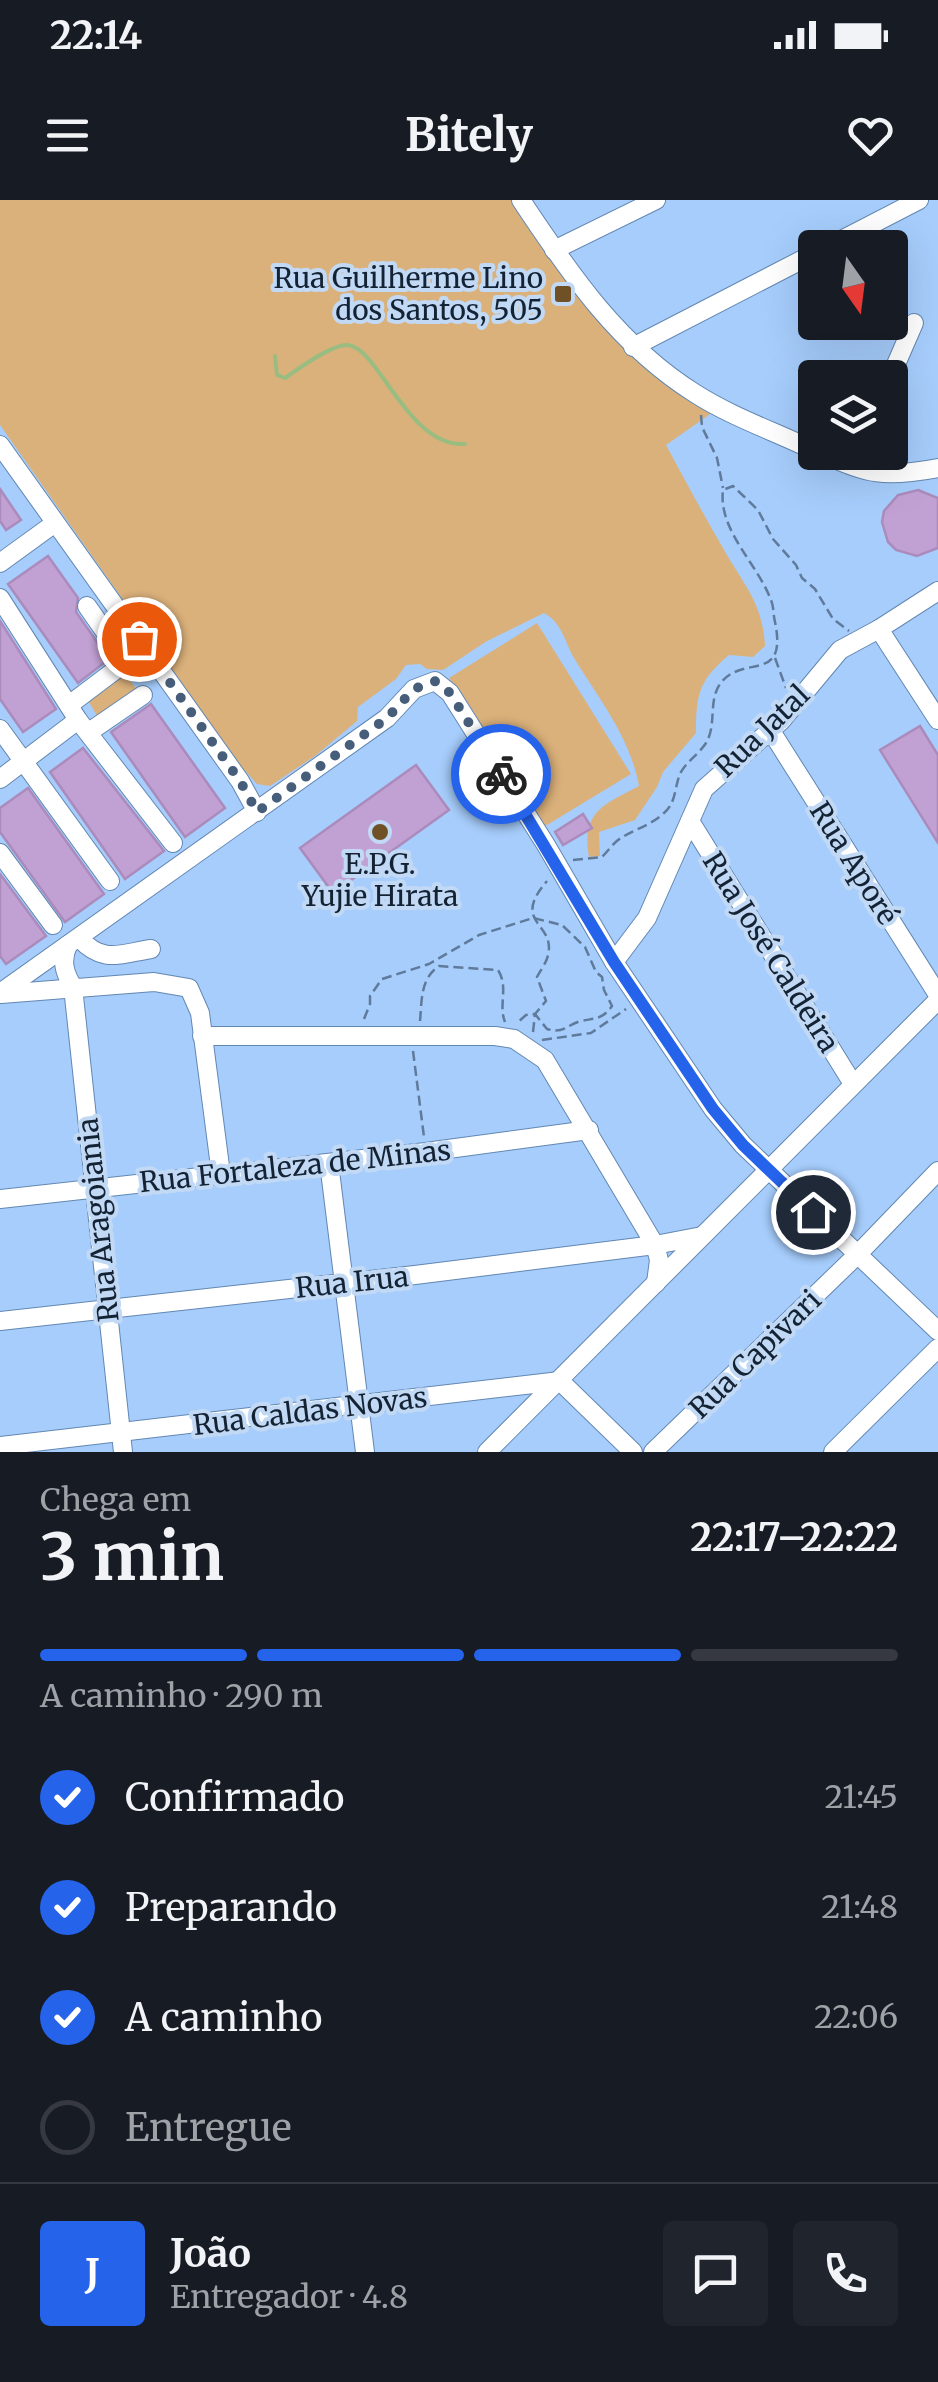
<!DOCTYPE html>
<html lang="pt">
<meta charset="utf-8">
<style>
body{margin:0;font-family:Merriweather,serif;background:#20242c;color:#f1f3f6;height:100vh;display:flex;flex-direction:column;font-size:38px;white-space:nowrap}
*{box-sizing:border-box;margin:0}
p{font-size:32px;color:#9ea1a6}
.icon{flex:none;width:55px;height:55px;fill:none;stroke:currentColor;stroke-width:2;stroke-linecap:round;stroke-linejoin:round}
.map{position:relative;height:1252px;overflow:hidden}
.drawer{display:flex;flex-direction:column;background:#171b24;flex:1}
.drawer>*{flex:none}
.needle{width:65px;rotate:166deg}
.fabs{position:absolute;left:798px;top:30px;display:grid;gap:20px}
.fabs a{display:grid;place-items:center;width:110px;height:110px;border-radius:10px;background:#171b24;box-shadow:0 10px 40px #0002;font-size:50px}
.pin{position:absolute;display:grid;place-items:center;width:85px;height:85px;color:#fff;margin:-42px;border:5px solid #fff;border-radius:50%;box-shadow:0 2px 10px #0007}
.courier{position:absolute;display:grid;place-items:center;width:100px;height:100px;margin:-50px;border:8px solid #2563eb;border-radius:50%;background:#fff;color:#222;box-shadow:0 2px 12px #0007}
.head em{font-style:normal;font-weight:700}
.head div{display:flex;flex-direction:column-reverse}
.head{display:flex;align-items:center;justify-content:space-between;height:170px;padding:0 40px}
h1{font-size:65px;font-weight:700;line-height:75px}
.bar{display:grid;grid-template-columns:repeat(4,1fr);gap:15px 10px;align-content:center;height:120px;padding:0 40px}
.bar i{height:12px;border-radius:8px;background:#363941}
.bar .selected{background:#2563eb}
.bar p{grid-column:span 4}
.line{display:flex;align-items:center;gap:25px;padding:0 40px;border-top:2px solid #363941}
.line div{flex:1}
.round{display:grid;place-items:center;flex:none;width:105px;height:105px;border-radius:10px;background:#20242c}
ol{padding:0 40px;list-style:none}
li{display:flex;align-items:center;gap:30px;height:110px}
li p{margin-inline-start:auto}
li .icon{padding:10px;border-radius:50%;background:#2563eb;color:#fff;stroke-width:4}
li:last-child{color:#9ea1a6}
li i{width:55px;height:55px;border:5px solid #363941;border-radius:50%}
.status{display:flex;justify-content:space-between;align-items:center;height:70px;padding:0 50px;background:#171b24;direction:ltr}
.status svg{height:28px;fill:currentColor}
header{display:flex;justify-content:space-between;align-items:center;height:130px;padding:0 40px;background:#171b24;font-size:45px;font-weight:700}
.map>svg:first-child{display:block}
</style>
<div class="status"><b>22:14</b><svg viewBox="0 0 49 12"><path d="M0 12V9h3v3zM5 12V6h3v6zM10 12V3h3v9zM15 12V0h3v12zM26 1h20v11H26zM47 4h2v5h-2z"/></svg></div>
<header><svg class="icon" aria-label="menu" viewBox="0 0 24 24"><path d="M4 6h16M4 12h16M4 18h16"/></svg>Bitely<svg class="icon" aria-label="heart" viewBox="0 0 24 24"><path d="M12 20l-8-8c-3-5 5-10 8-4 3-6 11-1 8 4z"/></svg></header>
<div class="map">
<svg width="938" height="1252" viewBox="0 0 938 1252">
<rect width="100%" height="100%" fill="#a6cdfc"/>
<g fill="#dbb17b">
<path d="M0,0H511C552,63 594,129 656,174C675,187 696,198 716,210L666,245C685,280 703,314 723,348C743,384 763,403 765,446L753,457L729,455C699,480 696,494 696,533L663,572L657,587L635,620L599,632L600,656L589,657C581,612 603,605 639,586C630,537 599,499 574,458C564,440 562,423 544,413L487,441L443,470L427,469L420,464L406,465L396,479L358,507L357,521L315,556L270,586L257,584L237,562L0,225Z"/>
<path d="M537,423L631,574L542,628L449,478Z"/>
<path d="M125,473L139,493L99,519L87,499Z"/>
</g>
<g fill="none" stroke-linecap="round" stroke-linejoin="round">
<path stroke="#99bc81" stroke-width="4" d="M275,156L277,175L285,178C298,169 333,143 348,145C379,148 408,248 465,244"/>
</g>
<g fill="#c1a1d3" stroke="#aa8bbc" stroke-width="2.5">
<path d="M0,289L21,320L6,330L0,321Z"/>
<path d="M918,290L938,298V348L917,356L896,350L888,342L882,322L884,311L898,295Z"/>
<path d="M48,356L78,398L76,412L109,459L78,483L8,384Z"/>
<path d="M0,421L56,509L23,532L0,499Z"/>
<path d="M151,504L225,608L185,637L111,532Z"/>
<path d="M920,526L938,555V643L880,550Z"/>
<path d="M83,548L164,651L125,679L50,572Z"/>
<path d="M416,565L449,610L333,693L300,648Z"/>
<path d="M28,588L104,694L65,722L0,632V608Z"/>
<path d="M583,614L592,628L563,645L555,632Z"/>
<path d="M0,674L46,736L6,764L0,756Z"/>
</g>
<g fill="none" stroke-linecap="round" stroke-linejoin="round">
<defs>
<g id="minor">
<path d="M521,0C570,74 619,146 696,194C732,217 776,232 815,251"/>
<path d="M826,48L919,0"/>
<path d="M554,50L656,0"/>
<path d="M633,147L815,53"/>
<path d="M890,178L914,123"/>
<path d="M0,245L240,581L257,612"/>
<path d="M819,252C868,275 885,278 938,268"/>
<path d="M0,363L55,323"/>
<path d="M938,391L879,429L938,520"/>
<path d="M0,398L78,520L173,643"/>
<path d="M69,505L126,462L87,406"/>
<path d="M0,529L110,681"/>
<path d="M771,531L938,795"/>
<path d="M89,532L143,495"/>
<path d="M0,579L78,520"/>
<path d="M690,621L853,884"/>
<path d="M0,653L53,725"/>
<path d="M79,738C103,764 119,754 151,749"/>
<path d="M68,745C61,761 64,772 73,787L123,1252"/>
<path d="M614,762L647,718L704,589L781,521L840,450L879,429"/>
<path d="M0,793L387,518L414,489L435,481L450,493L546,645L614,762L713,909L743,945L938,1131"/>
<path d="M1,794L154,782L189,788L200,813L221,974"/>
<path d="M202,836H495L514,839L545,860L655,1045L659,1060L656,1083"/>
<path d="M329,963L365,1252"/>
<path d="M0,999L426,952L589,930"/>
<path d="M0,1121L415,1075L655,1045L702,1036"/>
<path d="M560,1181L633,1252"/>
<path d="M0,1246L560,1181"/>
<path d="M487,1252L938,800"/>
<path d="M653,1252L857,1055L938,971"/>
<path d="M833,1252L938,1148"/>
</g>
</defs>
<use href="#minor" stroke="#6287b2" stroke-width="20"/>
<g stroke="#5f7a9a" stroke-width="2.5" stroke-dasharray="10 5" stroke-linecap="butt">
<path d="M701,215L702,227L717,258L723,288"/>
<path d="M775,458L786,488"/>
<path d="M573,660L602,657C607,652 612,645 618,640C632,630 650,626 664,613C677,602 674,586 681,572C687,561 699,554 706,543C717,525 708,501 720,484C742,453 788,485 775,422C773,414 774,407 771,400C757,363 718,330 723,290L733,286L758,310L773,339L796,365L802,378L815,389L833,419L849,431"/>
<path d="M364,819L370,804V796L382,779L429,764L479,735L533,718L562,725L585,747L596,772L602,777L604,790L612,806C602,820 595,818 581,821C566,825 564,834 547,829L535,814L526,815L517,823"/>
<path d="M420,821C422,800 420,779 439,766L498,770C509,787 498,805 505,822"/>
<path d="M533,832L535,814L546,801L537,777C540,771 547,762 548,755C556,722 510,724 547,681"/>
<path d="M542,840L591,833L626,809"/>
<path d="M413,851L424,937"/>
</g>
<use href="#minor" stroke="#fff" stroke-width="18"/>
</g>
<g fill="none" stroke-linecap="round" stroke-linejoin="round">
<path stroke="#475e7a" stroke-width="10" stroke-dasharray="0 18" d="M139,439L240,581L257,612L387,518L414,489L436,481L450,493L501,574"/>
<path stroke="#2563eb" stroke-width="12" d="M501,574L614,762L713,909L743,945L813,1012"/>
</g>
<g fill="#705126" stroke="#c2d9f5" stroke-width="4">
<rect x="553" y="84" width="20" height="20" rx="5"/>
<circle cx="380" cy="632" r="10"/>
</g>
<g text-anchor="middle" stroke-width="8" stroke-linejoin="round" paint-order="stroke">
<g font-size="28" fill="#142334" stroke="#c2d9f5" text-anchor="end">
<text x="543" y="88">Rua Guilherme Lino<tspan x="543" dy="32">dos Santos, 505</tspan></text>
<text x="380" y="674" text-anchor="middle">E.P.G.<tspan x="380" dy="32">Yujie Hirata</tspan></text>
</g>
<g font-size="28" fill="#142334" stroke="#c2d9f5">
<text transform="translate(762 531) rotate(-44)" y="10">Rua Jatal</text>
<text transform="translate(854 663) rotate(58)" y="10">Rua Aporé</text>
<text transform="translate(771 752) rotate(58)" y="10">Rua José Caldeira</text>
<text transform="translate(295 966) rotate(-6)" y="10">Rua Fortaleza de Minas</text>
<text transform="translate(98 1020) rotate(-96)" y="10">Rua Aragoiania</text>
<text transform="translate(352 1082) rotate(-6)" y="10">Rua Irua</text>
<text transform="translate(755 1154) rotate(-44)" y="10">Rua Capivari</text>
<text transform="translate(310 1211) rotate(-7)" y="10">Rua Caldas Novas</text>
</g>
</g>
</svg>
<div class="fabs">
<a><svg class="needle" viewBox="-14 -14 28 28"><path d="M0-13l5 13h-10z" fill="#e53935"/><path d="M0 13l5-13h-10z" fill="#9ea1a6"/></svg></a>
<a><svg class="icon" aria-label="layers" viewBox="0 0 24 24"><path d="M12 4l9 5-9 5-9-5zM3 14l9 5 9-5"/></svg></a>
</div>
<div class="pin" style="left:139px;top:439px;background:#ea580c"><svg class="icon" aria-label="bag" viewBox="0 0 24 24"><path d="M5 8h14l-1 12H6zM9 8a3 3 0 0 1 6 0"/></svg></div>
<div class="pin" style="left:813px;top:1012px;background:#1f2937"><svg class="icon" aria-label="home" viewBox="0 0 24 24"><path d="M3 11l9-7 9 7M6 9v11h12V9"/></svg></div>
<div class="courier" style="left:501px;top:574px"><svg class="icon" aria-label="bike" viewBox="0 0 24 24"><circle cx="6" cy="16" r="4"/><circle cx="18" cy="16" r="4"/><path d="M6 16l4-8h5l3 8M10 8l3 8H6M13 5h3"/></svg></div>
</div>
<section class="drawer">
<div class="head"><div><h1>3 min</h1><p>Chega em</p></div><em>22:17–22:22</em></div>
<div class="bar"><i class="selected"></i><i class="selected"></i><i class="selected"></i><i></i><p>A caminho · 290 m</p></div>
<ol>
<li><svg class="icon" aria-label="check" viewBox="0 0 24 24"><path d="M5 12l5 5 9-10"/></svg>Confirmado<p>21:45</p></li>
<li><svg class="icon" aria-label="check" viewBox="0 0 24 24"><path d="M5 12l5 5 9-10"/></svg>Preparando<p>21:48</p></li>
<li><svg class="icon" aria-label="check" viewBox="0 0 24 24"><path d="M5 12l5 5 9-10"/></svg>A caminho<p>22:06</p></li>
<li><i></i>Entregue</li>
</ol>
<div class="line" style="height:180px"><b class="round" style="background:#2563eb;color:#fff">J</b><div><b>João</b><p>Entregador · 4.8</p></div><a class="round"><svg class="icon" aria-label="chat" viewBox="0 0 24 24"><path d="M4 5h16v11H9l-5 4z"/></svg></a><a class="round"><svg class="icon" aria-label="phone" viewBox="0 0 24 24"><path d="M5 4h4l2 5-3 2q2 4 5 5l2-3 5 2v4C11 20 4 13 5 4z"/></svg></a></div>
</section>
